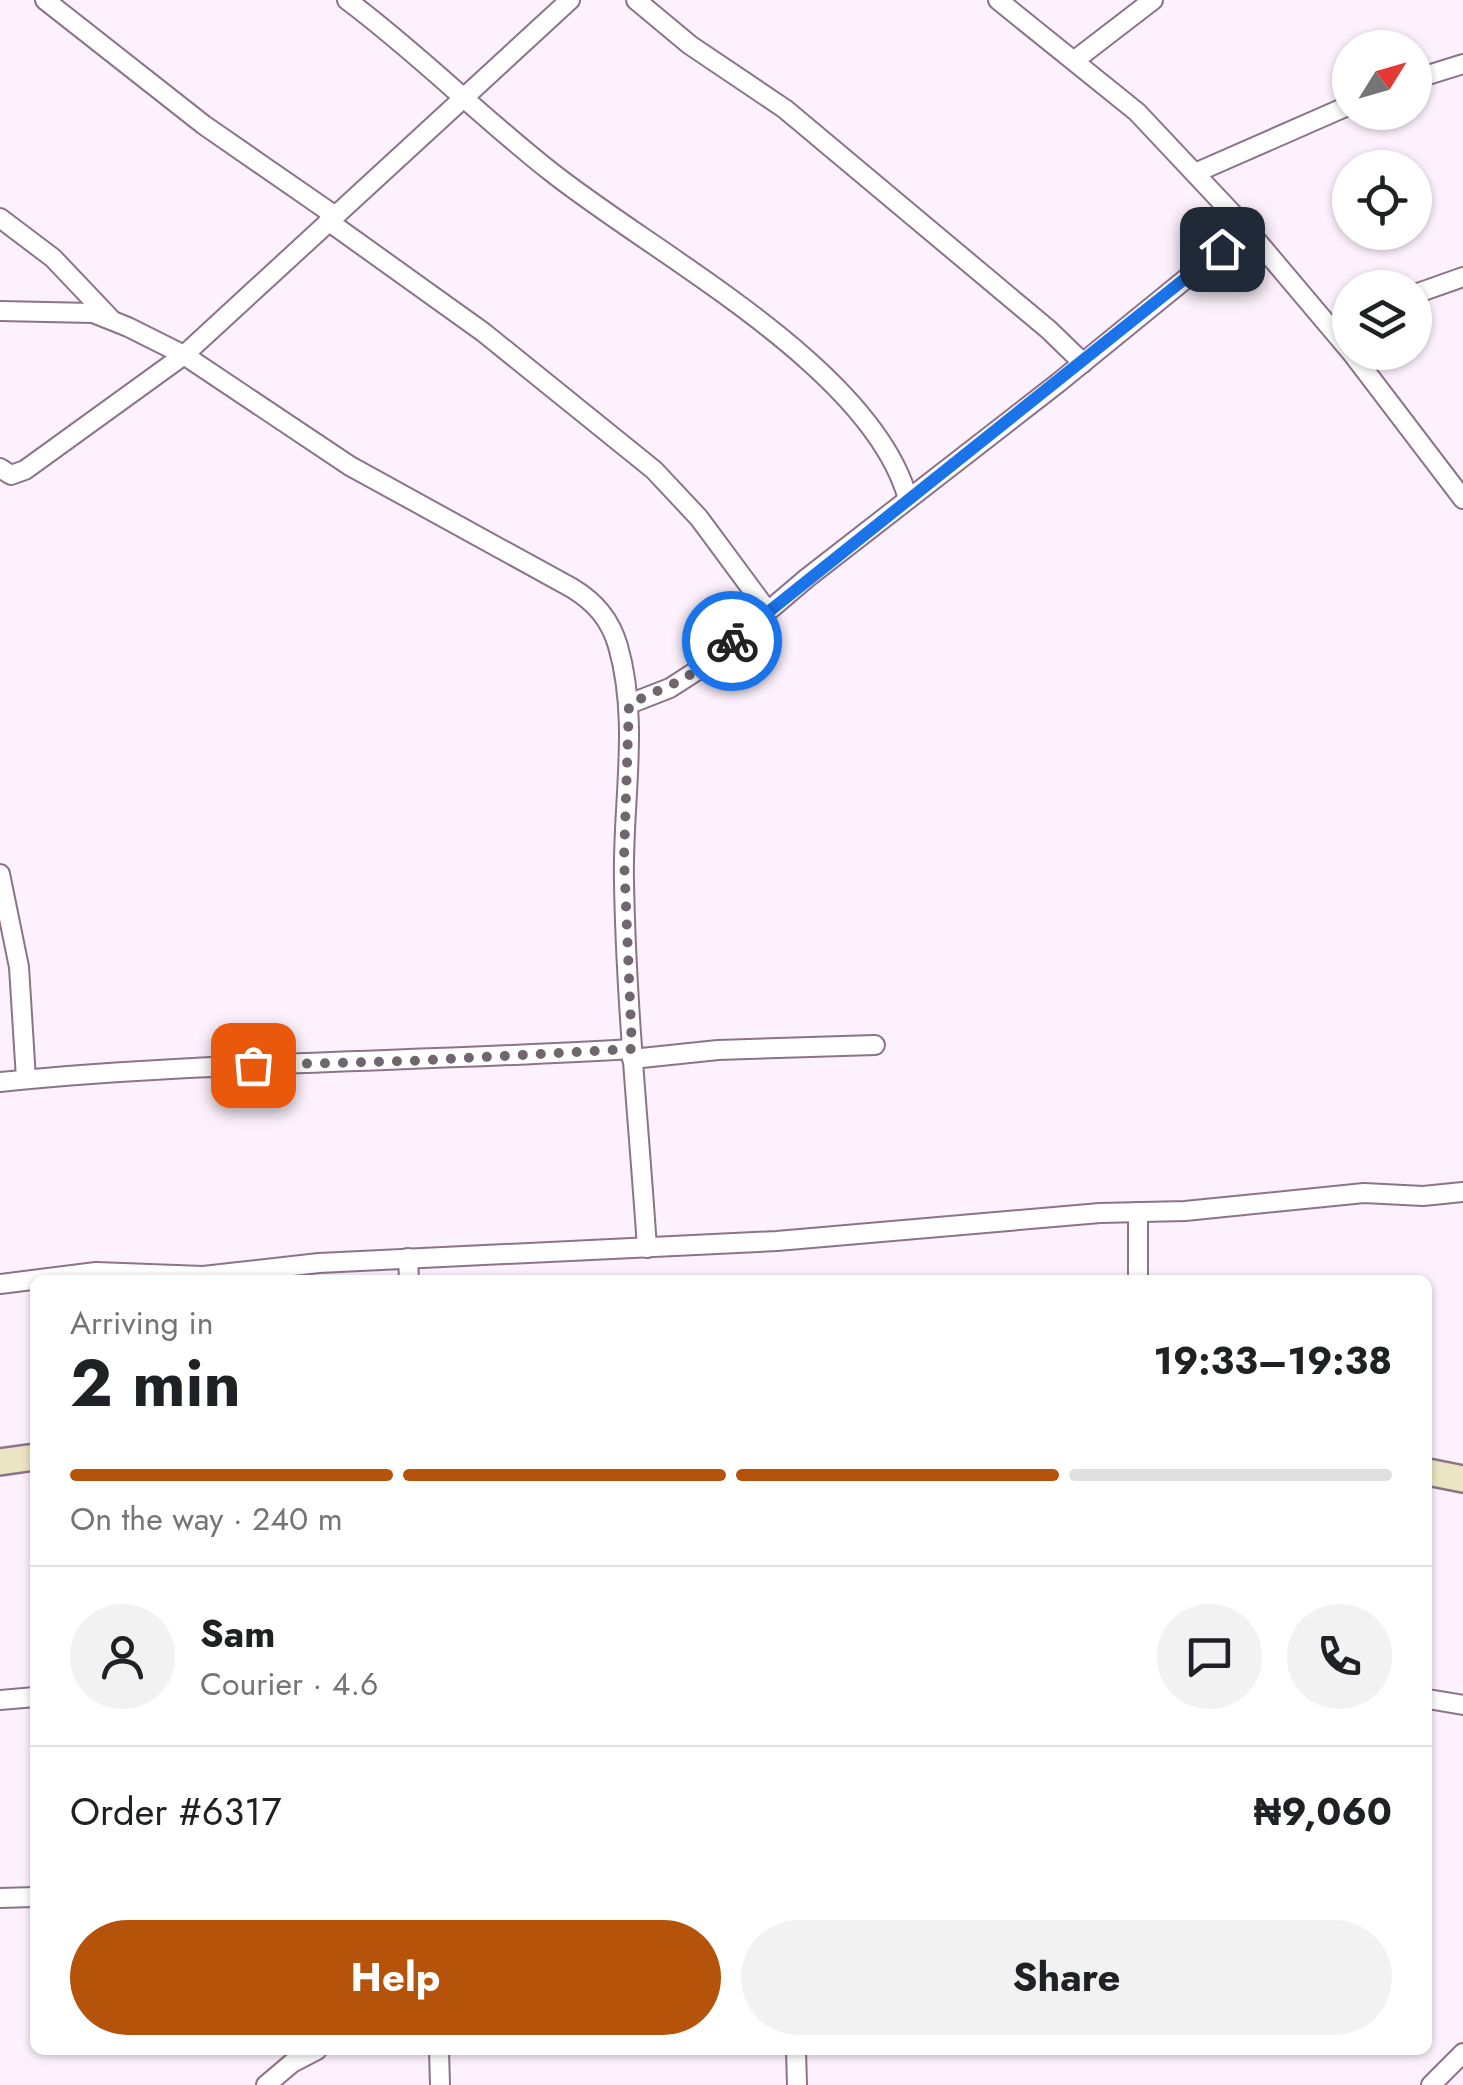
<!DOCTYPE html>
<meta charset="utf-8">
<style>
body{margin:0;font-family:Jost,sans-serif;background:#f2f2f2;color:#202124;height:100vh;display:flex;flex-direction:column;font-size:38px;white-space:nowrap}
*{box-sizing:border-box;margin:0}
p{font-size:32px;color:#757577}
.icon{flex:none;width:55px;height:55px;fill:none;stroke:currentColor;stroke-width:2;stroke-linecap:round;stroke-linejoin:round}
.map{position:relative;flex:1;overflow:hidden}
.drawer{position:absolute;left:30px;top:1275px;width:1402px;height:780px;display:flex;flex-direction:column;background:#fff;border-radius:15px;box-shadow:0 2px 8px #0004}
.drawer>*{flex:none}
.needle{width:65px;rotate:53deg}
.fabs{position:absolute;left:1332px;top:30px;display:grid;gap:20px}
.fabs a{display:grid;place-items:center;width:100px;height:100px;border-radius:50%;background:#fff;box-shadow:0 2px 8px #0004;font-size:50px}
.pin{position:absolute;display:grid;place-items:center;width:85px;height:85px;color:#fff;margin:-42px;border-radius:20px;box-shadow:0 5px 15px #0006}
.courier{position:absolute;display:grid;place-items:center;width:100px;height:100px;margin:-50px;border:8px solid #1a73e8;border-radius:50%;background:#fff;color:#222;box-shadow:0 2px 12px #0007}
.overview em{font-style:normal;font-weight:700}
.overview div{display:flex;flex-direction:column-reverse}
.overview{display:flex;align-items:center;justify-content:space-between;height:170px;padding:0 40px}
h1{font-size:65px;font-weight:700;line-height:75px}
.bar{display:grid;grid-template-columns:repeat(4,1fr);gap:15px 10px;align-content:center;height:120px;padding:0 40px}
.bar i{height:12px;border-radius:8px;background:#e0e0e0}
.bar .current{background:#b45309}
.bar p{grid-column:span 4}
.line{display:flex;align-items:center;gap:25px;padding:0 40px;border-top:2px solid #e0e0e0}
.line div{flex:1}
.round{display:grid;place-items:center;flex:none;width:105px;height:105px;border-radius:52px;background:#f2f2f2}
.primary-button{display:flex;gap:20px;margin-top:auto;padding:20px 40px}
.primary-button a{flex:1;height:115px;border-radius:60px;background:#b45309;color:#fff;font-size:40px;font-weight:700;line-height:115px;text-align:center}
.primary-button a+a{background:#f2f2f2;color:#202124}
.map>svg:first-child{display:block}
</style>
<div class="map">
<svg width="1463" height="2085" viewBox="0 0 1463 2085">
<rect width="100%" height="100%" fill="#fcf1fc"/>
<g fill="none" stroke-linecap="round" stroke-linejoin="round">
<defs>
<g id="street">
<path d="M45,0L204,125L334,215"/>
<path d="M347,0C418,53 480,116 550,171C654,254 872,367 908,499"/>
<path d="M636,0L690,45L785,109L1049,330L1083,363"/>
<path d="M998,0L1137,112L1247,229L1350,351"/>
<path d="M1075,60L1153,0"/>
<path d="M1415,79L1463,64"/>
<path d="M1195,173L1350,105"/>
<path d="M0,218L53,258L110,318"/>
<path d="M328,221L483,332L654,470L699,518L767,610"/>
<path d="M1415,294L1463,277"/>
<path d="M0,311L93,313L128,327L184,355L350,466L572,588C595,602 610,619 618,646C640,723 622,803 624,882C626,1004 639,1126 647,1248"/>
<path d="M1351,352L1463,499"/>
<path d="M0,468L11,475L25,470L184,355L570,0"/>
<path d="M629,704L670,688L701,668L807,578L1058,383L1247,229"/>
<path d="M0,874L19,967L26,1079"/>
<path d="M632,1059L718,1050L875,1045"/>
<path d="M0,1082C210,1061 421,1062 632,1049"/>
<path d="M408,1258L409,1280"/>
<path d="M1138,1280V1212"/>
<path d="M0,1284L96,1272L203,1276L319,1263L777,1241L1100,1213L1185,1211L1364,1193L1423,1196L1463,1192"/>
<path d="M1428,1699L1463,1705"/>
<path d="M0,1700L35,1697"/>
<path d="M0,1898L35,1897"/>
<path d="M439,2050L440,2085"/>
<path d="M796,2050L797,2085"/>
<path d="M266,2085L292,2063L317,2050"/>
<path d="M1431,2085L1463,2053"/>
</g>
<g id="secondary">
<path d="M0,1462L35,1457"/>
<path d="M1428,1472L1463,1479"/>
</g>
</defs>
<use href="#street" stroke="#8c738a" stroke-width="22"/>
<use href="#secondary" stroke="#8c738a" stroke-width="30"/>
<use href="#street" stroke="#fff" stroke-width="18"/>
<use href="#secondary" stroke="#ebe5c3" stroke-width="25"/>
</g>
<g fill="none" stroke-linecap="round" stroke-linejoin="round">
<path stroke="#706670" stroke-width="10" stroke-dasharray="0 18" d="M253,1065L410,1061L632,1049L624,858L629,704L686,678L732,641"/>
<path stroke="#1a73e8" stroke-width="12" d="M732,641L1222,249"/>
</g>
</svg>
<div class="fabs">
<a><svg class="needle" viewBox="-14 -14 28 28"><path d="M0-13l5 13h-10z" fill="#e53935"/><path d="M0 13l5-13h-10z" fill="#757577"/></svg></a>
<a><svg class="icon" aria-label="locate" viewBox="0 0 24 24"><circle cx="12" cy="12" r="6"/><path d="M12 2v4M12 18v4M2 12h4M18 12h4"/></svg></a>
<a><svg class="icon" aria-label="layers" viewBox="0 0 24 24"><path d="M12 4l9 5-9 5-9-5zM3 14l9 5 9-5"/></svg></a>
</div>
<div class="pin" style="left:253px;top:1065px;background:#ea580c"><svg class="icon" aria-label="bag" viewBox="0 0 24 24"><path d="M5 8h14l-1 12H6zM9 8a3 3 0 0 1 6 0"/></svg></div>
<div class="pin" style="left:1222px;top:249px;background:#1f2937"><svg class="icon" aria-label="home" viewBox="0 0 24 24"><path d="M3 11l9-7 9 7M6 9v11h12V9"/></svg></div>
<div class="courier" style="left:732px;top:641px"><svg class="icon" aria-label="bike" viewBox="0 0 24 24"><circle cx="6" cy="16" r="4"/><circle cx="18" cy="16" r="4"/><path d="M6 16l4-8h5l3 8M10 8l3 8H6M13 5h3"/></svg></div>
<section class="drawer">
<div class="overview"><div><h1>2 min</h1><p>Arriving in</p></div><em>19:33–19:38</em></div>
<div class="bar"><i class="current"></i><i class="current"></i><i class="current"></i><i></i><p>On the way · 240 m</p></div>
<div class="line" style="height:180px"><a class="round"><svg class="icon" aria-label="person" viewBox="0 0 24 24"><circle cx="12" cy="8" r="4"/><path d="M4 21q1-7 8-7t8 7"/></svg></a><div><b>Sam</b><p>Courier · 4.6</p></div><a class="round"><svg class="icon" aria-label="chat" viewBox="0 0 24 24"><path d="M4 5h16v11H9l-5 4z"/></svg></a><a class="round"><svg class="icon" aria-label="phone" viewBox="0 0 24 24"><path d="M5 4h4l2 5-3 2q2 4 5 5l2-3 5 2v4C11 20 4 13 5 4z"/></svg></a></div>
<div class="line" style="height:130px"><div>Order #6317</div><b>₦9,060</b></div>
<div class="primary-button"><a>Help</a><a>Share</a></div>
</section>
</div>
